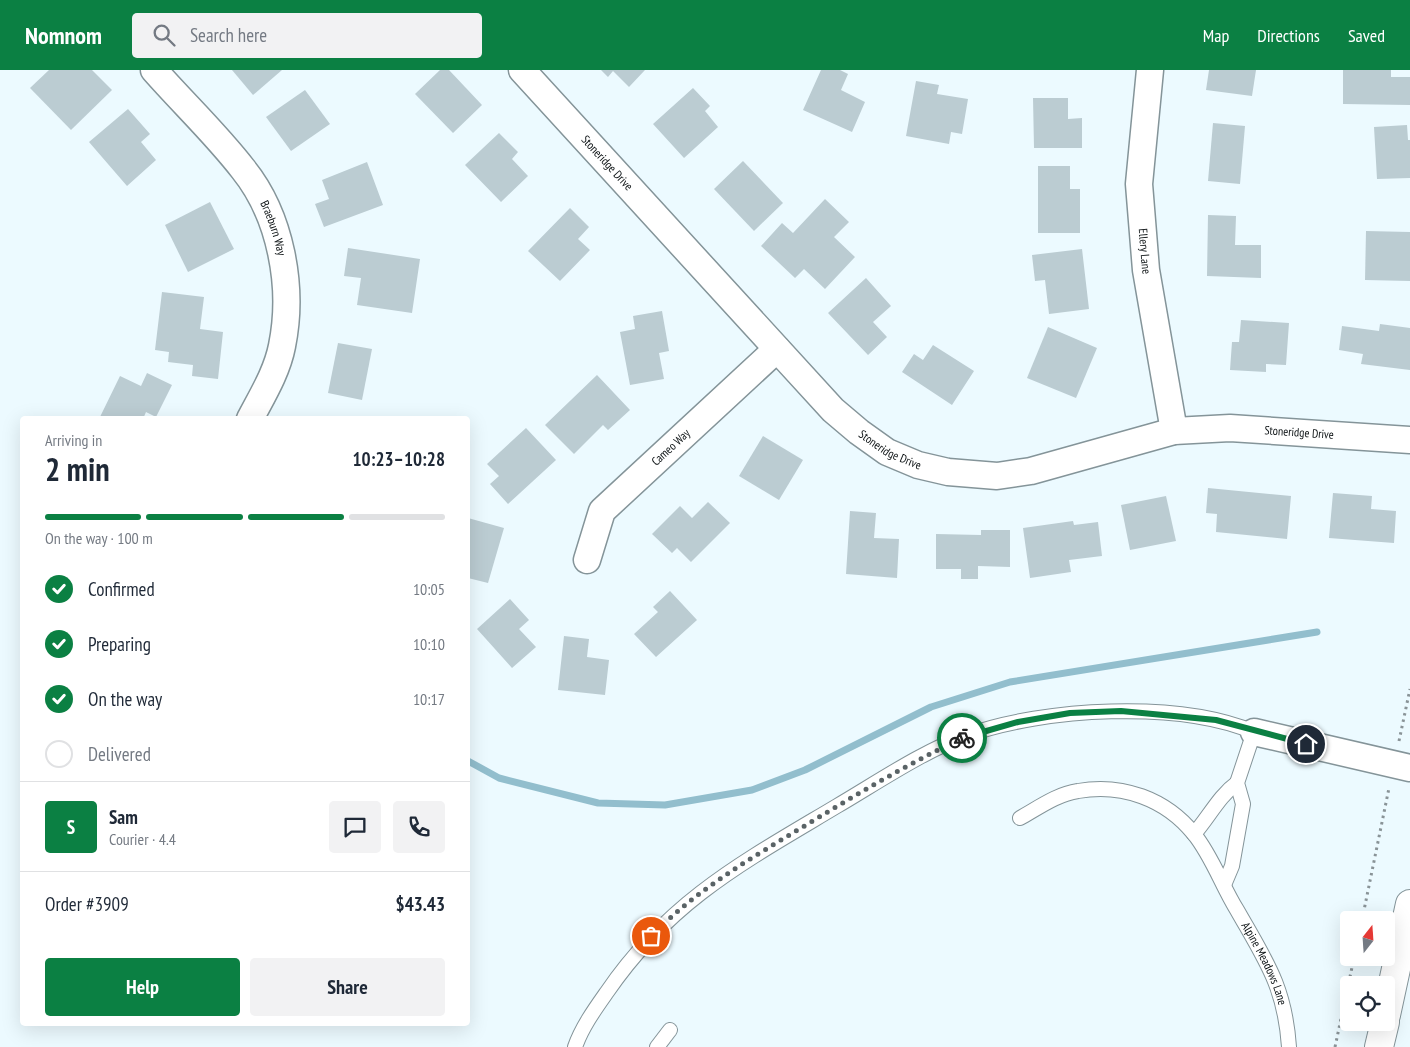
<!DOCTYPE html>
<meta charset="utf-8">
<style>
body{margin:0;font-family:"PT Sans Narrow",sans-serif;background:#f2f2f3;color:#1f2937;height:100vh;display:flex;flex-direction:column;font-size:19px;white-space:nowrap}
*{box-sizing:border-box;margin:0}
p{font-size:16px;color:#747a83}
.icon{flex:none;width:28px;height:28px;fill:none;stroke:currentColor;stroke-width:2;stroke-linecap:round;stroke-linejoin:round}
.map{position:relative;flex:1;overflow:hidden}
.drawer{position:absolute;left:20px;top:346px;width:450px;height:610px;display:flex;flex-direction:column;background:#fff;border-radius:5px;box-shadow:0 5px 20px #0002}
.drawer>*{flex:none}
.needle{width:32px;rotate:17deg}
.fabs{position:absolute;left:1340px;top:841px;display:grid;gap:10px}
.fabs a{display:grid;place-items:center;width:55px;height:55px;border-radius:5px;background:#fff;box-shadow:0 5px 20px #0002;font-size:25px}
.pin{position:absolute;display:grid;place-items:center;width:42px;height:42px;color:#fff;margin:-21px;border:2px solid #fff;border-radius:50%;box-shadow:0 1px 5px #0007}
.courier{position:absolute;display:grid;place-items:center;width:50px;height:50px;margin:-25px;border:4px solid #0b8043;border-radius:50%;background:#fff;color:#222;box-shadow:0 1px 6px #0007}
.overview em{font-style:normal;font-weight:600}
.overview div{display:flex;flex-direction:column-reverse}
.overview{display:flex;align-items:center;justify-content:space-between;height:85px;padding:0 25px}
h1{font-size:32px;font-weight:600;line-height:38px}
.bar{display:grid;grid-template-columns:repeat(4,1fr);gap:8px 5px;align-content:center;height:60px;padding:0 25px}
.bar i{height:6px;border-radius:4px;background:#e0e1e3}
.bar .selected{background:#0b8043}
.bar p{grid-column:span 4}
.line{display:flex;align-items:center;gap:12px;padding:0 25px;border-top:1px solid #e0e1e3}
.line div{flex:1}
.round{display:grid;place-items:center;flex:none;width:52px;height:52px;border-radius:5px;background:#f2f2f3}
ol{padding:0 25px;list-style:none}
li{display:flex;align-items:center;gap:15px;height:55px}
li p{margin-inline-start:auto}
li .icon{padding:5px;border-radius:50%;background:#0b8043;color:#fff;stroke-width:4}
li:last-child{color:#747a83}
li i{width:28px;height:28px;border:2px solid #e0e1e3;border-radius:50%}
.primary-button{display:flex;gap:10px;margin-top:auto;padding:10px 25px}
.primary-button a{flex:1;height:58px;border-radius:5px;background:#0b8043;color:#fff;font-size:20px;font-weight:600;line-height:58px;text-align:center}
.primary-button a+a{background:#f2f2f3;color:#1f2937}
header{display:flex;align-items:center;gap:30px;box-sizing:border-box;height:70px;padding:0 25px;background:#0b8043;color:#fff}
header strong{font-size:24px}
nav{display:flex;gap:28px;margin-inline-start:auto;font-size:18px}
.search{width:350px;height:45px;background:#f2f2f3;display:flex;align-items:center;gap:12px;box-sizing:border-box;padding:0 18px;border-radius:5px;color:#747a83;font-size:19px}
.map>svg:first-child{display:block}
</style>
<header>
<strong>Nomnom</strong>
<div class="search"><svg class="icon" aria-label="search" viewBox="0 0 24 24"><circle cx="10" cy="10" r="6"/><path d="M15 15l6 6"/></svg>Search here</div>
<nav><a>Map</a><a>Directions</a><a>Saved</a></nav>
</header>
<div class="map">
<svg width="1410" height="977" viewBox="0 0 1410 977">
<rect width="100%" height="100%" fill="#ecfaff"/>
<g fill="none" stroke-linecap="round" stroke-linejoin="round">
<path stroke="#92becd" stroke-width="7" d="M468,691L499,708L598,733L665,735L752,720L805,700L931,637L1010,612L1317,562"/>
</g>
<g fill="#bbccd2">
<path d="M49,0H92L112,20L71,60L30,18Z"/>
<path d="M232,0H282L253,25Z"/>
<path d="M440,0H449L482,35L453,63L415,24Z"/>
<path d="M601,0H645L629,17L613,1L608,7Z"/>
<path d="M821,0H840L848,4L841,20L865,32L852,62L803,40Z"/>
<path d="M1209,0H1256L1252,26L1206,20Z"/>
<path d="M1343,0H1391V7H1410V35L1343,34Z"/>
<path d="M916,11L939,15L937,24L968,29L962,64L951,62L949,74L906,66Z"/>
<path d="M693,18L710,36L705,41L718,57L684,88L653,54Z"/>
<path d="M305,20L330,54L291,81L266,47Z"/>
<path d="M1033,28H1068V49L1082,48V78H1034Z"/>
<path d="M128,39L150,64L141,72L156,90L127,116L89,72Z"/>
<path d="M1213,53L1245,56L1240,114L1208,111Z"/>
<path d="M1407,55L1408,70H1410V108L1377,109L1374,57Z"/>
<path d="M499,63L518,82L512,89L528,106L501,132L465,95Z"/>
<path d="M743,91L783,133L754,161L714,119Z"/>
<path d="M367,92L383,135L324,157L315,134L329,129L322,110Z"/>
<path d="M1038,96H1070V119H1080V163H1038Z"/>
<path d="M825,129L849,152L834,167L855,187L825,219L804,199L795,208L761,176L782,153L793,163Z"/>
<path d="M210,132L234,179L188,202L165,155Z"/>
<path d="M570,138L589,157L578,169L590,180L560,211L528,181Z"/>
<path d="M1208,145L1236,146L1235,175H1261V208L1207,206Z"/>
<path d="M1366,161L1410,162V211L1365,210Z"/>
<path d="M348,178L420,189L412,243L357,235L361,208L344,206Z"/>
<path d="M1082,179L1089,239L1049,244L1045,210L1035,211L1032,185Z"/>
<path d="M866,208L891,236L873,252L887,267L868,285L828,243Z"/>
<path d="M162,222L204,227L200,259L223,262L218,309L192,306L193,295L168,292L169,282L155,280Z"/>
<path d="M662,241L669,281L659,283L664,309L630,315L620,262L635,259L633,246Z"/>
<path d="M1241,250L1289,253L1286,295L1266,294V302L1230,300L1232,272H1239Z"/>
<path d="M1380,254L1410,258V300L1361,294L1363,284L1339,280L1342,256L1379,261Z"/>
<path d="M1048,257L1097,278L1076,328L1027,308Z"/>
<path d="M338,273L372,279L362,330L328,323Z"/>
<path d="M933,275L974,301L952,335L902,302L914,284L923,290Z"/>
<path d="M147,303L172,315L156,347L146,342L143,349H99L120,306L141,316Z"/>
<path d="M597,305L630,340L608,360L603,355L574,384L545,355Z"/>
<path d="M526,358L556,390L508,434L490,414L499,406L487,394Z"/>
<path d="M763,366L803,390L779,430L739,406Z"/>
<path d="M1208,418L1291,426L1287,469L1216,462L1217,444L1206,443Z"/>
<path d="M1333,423L1372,426L1371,439L1396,441L1394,473L1329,468Z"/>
<path d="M1166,426L1176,471L1130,480L1121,435Z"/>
<path d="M708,432L730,453L691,492L677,478L672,483L652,464L680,436L692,448Z"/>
<path d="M850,441L876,443L874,468L899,469L897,508L846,504Z"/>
<path d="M468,448L504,458L488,513L468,508Z"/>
<path d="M1073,451L1074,455L1098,452L1102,486L1069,490L1071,502L1030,508L1023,458Z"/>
<path d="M981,460H1010V497L978,496V509H961V499H936V464L981,465Z"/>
<path d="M670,521L697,550L656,587L634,564L658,542L653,537Z"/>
<path d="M510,529L529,550L519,559L536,577L512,598L477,559Z"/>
<path d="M564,566L589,569L587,587L609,590L605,625L558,620Z"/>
</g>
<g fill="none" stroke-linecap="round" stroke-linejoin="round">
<defs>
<g id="service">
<path id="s1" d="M1020,748C1038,738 1057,724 1078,721C1122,713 1166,729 1194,764C1212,786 1222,816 1237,840C1266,891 1285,917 1289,977"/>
<path d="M1194,764C1209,747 1219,726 1237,713"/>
<path d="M575,977C582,957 595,939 607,922C670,830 745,791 837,736C878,712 923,681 968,665C1044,638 1178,630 1254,662L1237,713L1243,734L1232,796L1224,815"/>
<path d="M657,977L670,960"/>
</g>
<g id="minor">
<path id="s2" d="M154,0C183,33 216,64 243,99C281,146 294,217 282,276C277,302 262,326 250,349"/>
<path id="s3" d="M522,0L833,340L859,362L887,382L918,395L948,402L997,406L1031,401L1174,361L1230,358L1410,370"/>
<path id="s4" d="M1150,0L1139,114L1146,200L1174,361"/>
<path id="s5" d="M587,490L602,441L777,279"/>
<path d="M1254,662L1410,698"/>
</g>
<g id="tertiary">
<path d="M1386,945L1410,834"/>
<path d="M1379,977L1385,952"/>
</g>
</defs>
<use href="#service" stroke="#849499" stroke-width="16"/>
<use href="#minor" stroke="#849499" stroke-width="29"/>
<use href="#tertiary" stroke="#849499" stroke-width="30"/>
<g stroke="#899397" stroke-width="3" stroke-dasharray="2.5 4" stroke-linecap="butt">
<path d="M1399,671L1410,619"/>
<path d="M1362,850L1389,718"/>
<path d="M1335,977L1354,888"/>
</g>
<use href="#service" stroke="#fff" stroke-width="14"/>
<use href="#minor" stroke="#fff" stroke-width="26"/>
<use href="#tertiary" stroke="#fff" stroke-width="28"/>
</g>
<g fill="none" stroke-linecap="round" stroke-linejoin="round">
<path stroke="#5a6366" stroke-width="5" stroke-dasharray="0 9" d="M651,866C699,818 748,790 806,755C857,724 908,694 962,668"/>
<path stroke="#0b8043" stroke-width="6" d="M962,668L1018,652L1070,643L1121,641L1216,650L1306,674"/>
</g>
<g text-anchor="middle" stroke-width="5" stroke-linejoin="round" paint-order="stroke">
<g font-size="12" fill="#0b1113" stroke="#fff">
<text dy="4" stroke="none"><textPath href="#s3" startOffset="126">Stoneridge Drive</textPath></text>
<text dy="4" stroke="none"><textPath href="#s2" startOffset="200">Braeburn Way</textPath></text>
<text dy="4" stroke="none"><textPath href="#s4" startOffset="182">Ellery Lane</textPath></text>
<text dy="4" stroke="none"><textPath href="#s3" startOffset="951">Stoneridge Drive</textPath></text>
<text dy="4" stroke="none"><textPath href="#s5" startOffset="145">Cameo Way</textPath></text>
<text dy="4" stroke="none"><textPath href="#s3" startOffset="531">Stoneridge Drive</textPath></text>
<text dy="4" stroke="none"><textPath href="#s1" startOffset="342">Alpine Meadows Lane</textPath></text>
</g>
</g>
</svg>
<div class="fabs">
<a><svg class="needle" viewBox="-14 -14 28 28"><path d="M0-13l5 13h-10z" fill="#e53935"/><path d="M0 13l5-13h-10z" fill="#747a83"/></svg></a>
<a><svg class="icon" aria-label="locate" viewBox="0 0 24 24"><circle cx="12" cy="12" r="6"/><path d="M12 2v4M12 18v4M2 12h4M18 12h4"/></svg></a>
</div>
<div class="pin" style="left:651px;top:866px;background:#ea580c"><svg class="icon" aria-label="bag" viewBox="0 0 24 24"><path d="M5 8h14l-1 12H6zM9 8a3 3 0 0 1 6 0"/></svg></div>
<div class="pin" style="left:1306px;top:674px;background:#1f2937"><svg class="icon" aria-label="home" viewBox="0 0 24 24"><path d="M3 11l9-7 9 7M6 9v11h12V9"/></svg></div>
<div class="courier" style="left:962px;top:668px"><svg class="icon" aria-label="bike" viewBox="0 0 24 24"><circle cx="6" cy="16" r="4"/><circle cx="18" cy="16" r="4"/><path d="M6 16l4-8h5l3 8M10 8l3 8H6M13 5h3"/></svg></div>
<section class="drawer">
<div class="overview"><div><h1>2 min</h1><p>Arriving in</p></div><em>10:23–10:28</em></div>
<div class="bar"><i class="selected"></i><i class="selected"></i><i class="selected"></i><i></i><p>On the way · 100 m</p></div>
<ol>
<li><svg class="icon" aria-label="check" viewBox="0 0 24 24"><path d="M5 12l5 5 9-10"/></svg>Confirmed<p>10:05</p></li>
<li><svg class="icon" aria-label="check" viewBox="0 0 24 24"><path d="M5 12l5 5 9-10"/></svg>Preparing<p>10:10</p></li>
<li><svg class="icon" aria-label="check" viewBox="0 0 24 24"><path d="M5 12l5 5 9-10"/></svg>On the way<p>10:17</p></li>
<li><i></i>Delivered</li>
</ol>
<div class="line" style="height:90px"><b class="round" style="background:#0b8043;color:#fff">S</b><div><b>Sam</b><p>Courier · 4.4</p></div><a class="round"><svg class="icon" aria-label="chat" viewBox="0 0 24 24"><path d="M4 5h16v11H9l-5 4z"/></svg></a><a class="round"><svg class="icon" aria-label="phone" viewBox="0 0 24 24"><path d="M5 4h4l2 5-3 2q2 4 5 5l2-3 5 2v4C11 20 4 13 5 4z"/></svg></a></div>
<div class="line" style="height:65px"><div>Order #3909</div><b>$43.43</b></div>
<div class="primary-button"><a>Help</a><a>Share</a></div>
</section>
</div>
